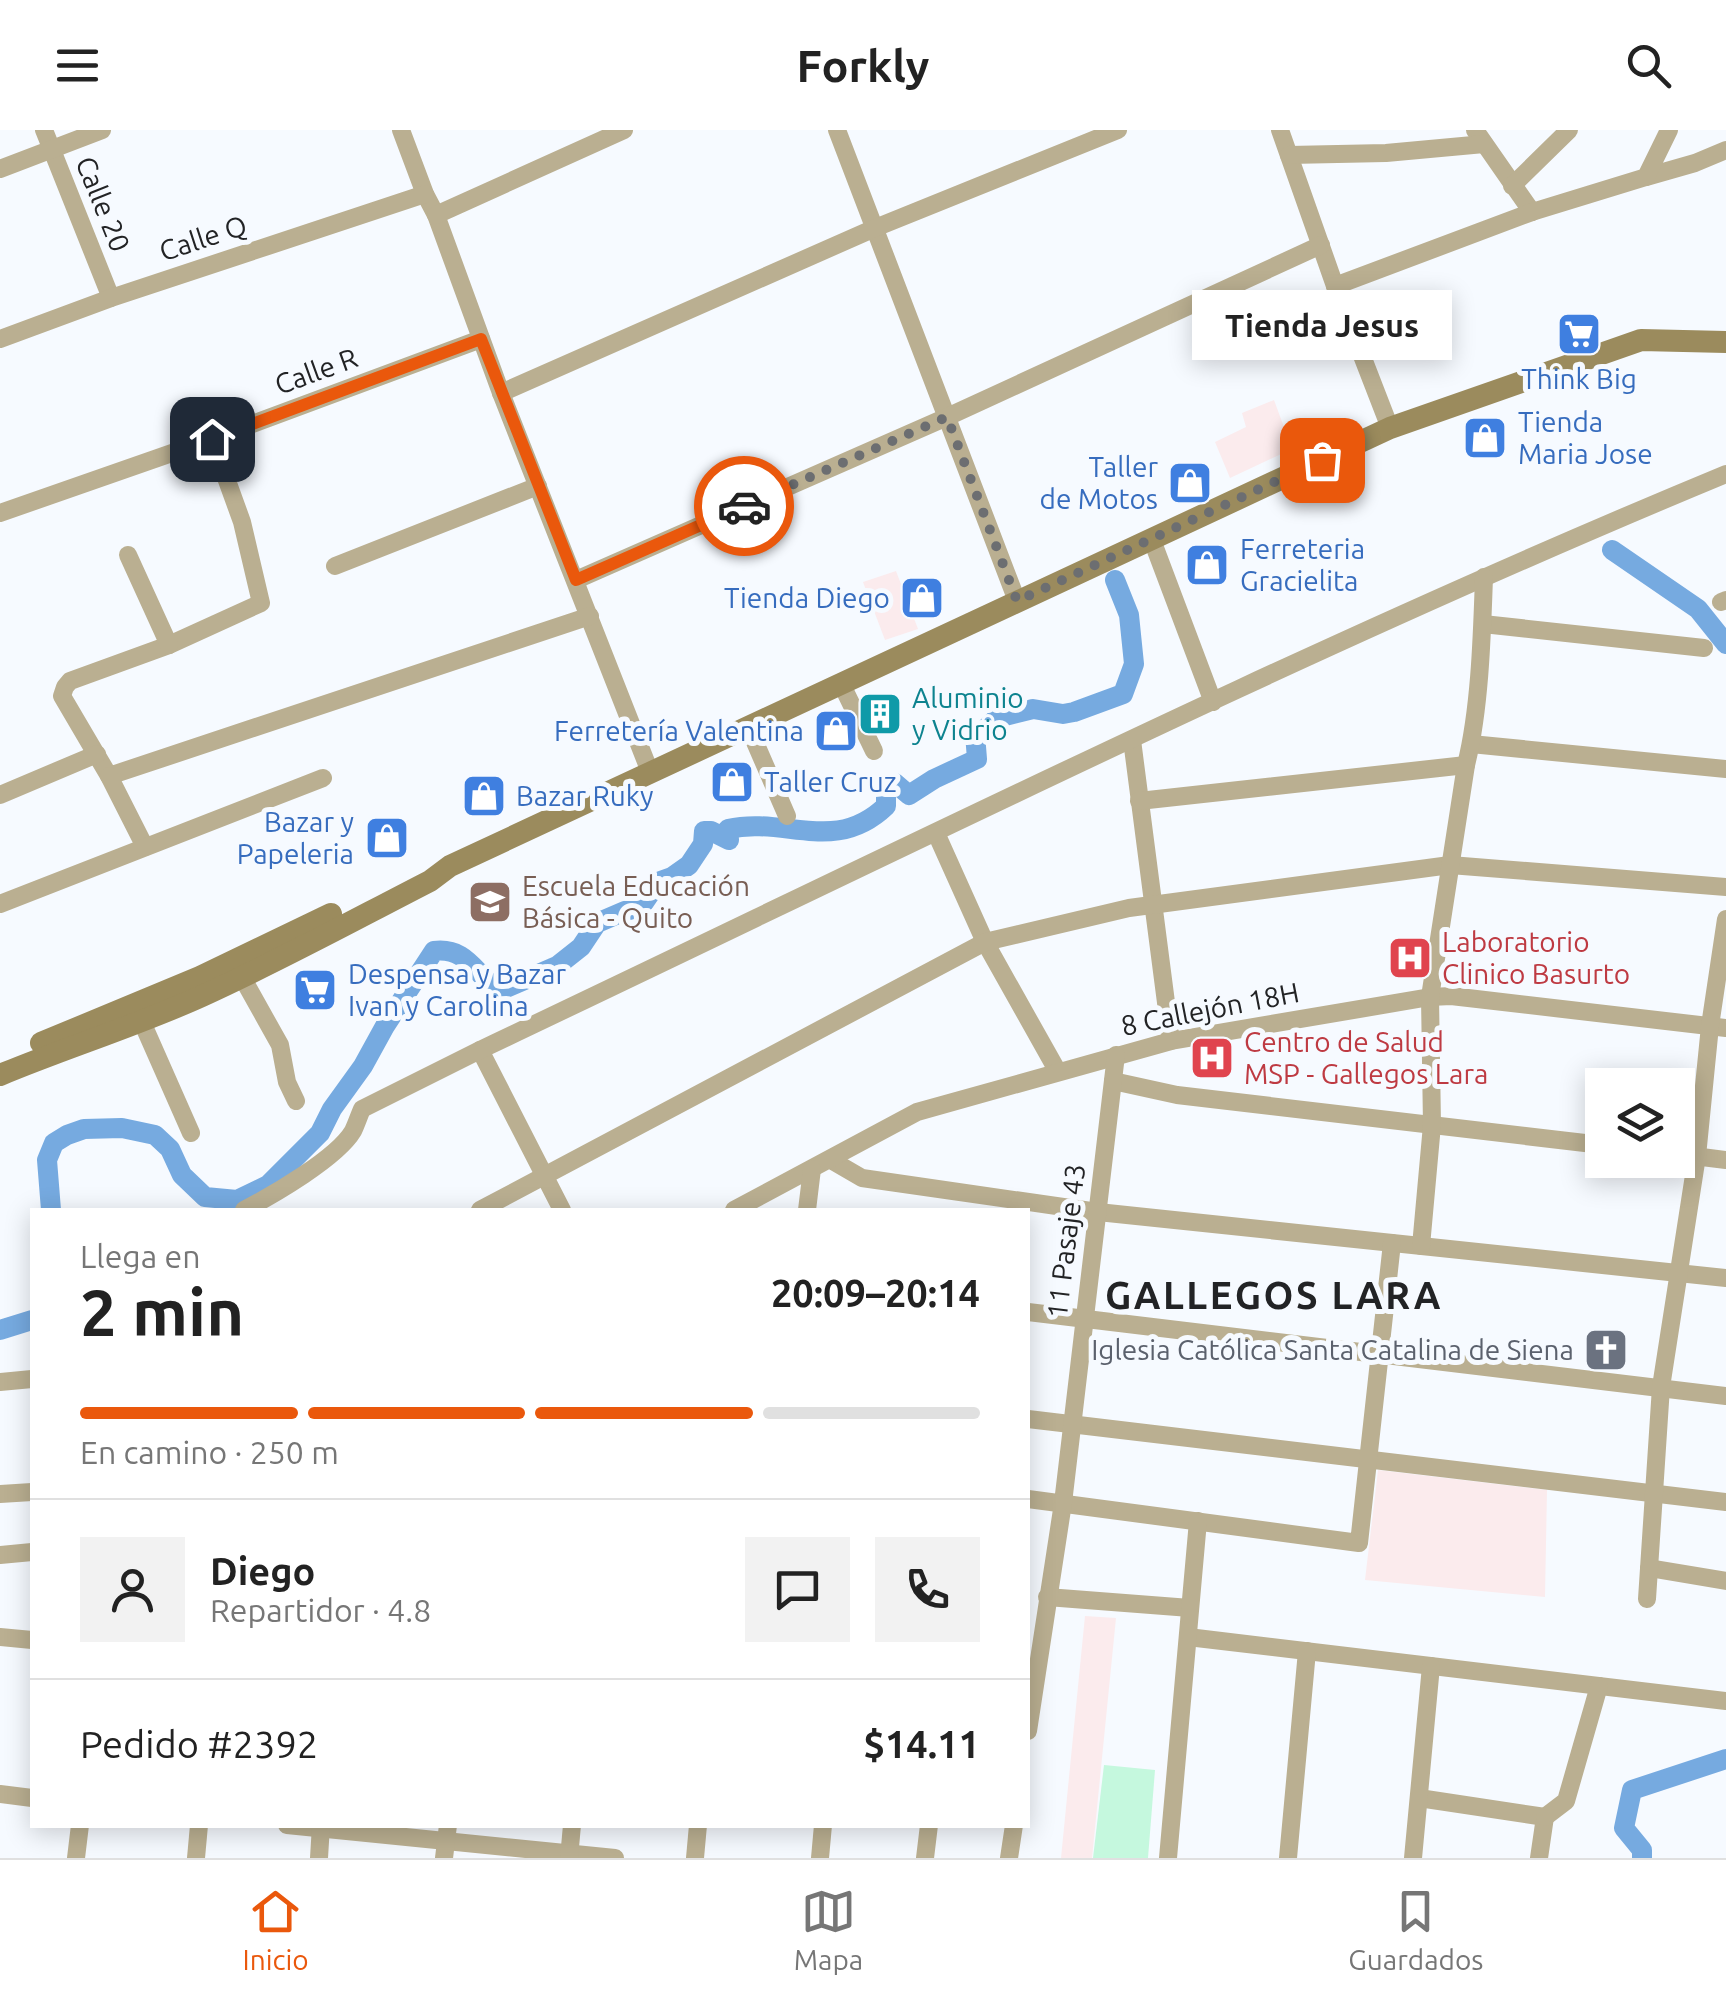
<!DOCTYPE html>
<html lang="es">
<meta charset="utf-8">
<style>
body{margin:0;font-family:Ubuntu,sans-serif;background:#f2f2f2;color:#222;height:100vh;display:flex;flex-direction:column;font-size:38px;white-space:nowrap}
*{box-sizing:border-box;margin:0}
p{font-size:32px;color:#767676}
.icon{flex:none;width:55px;height:55px;fill:none;stroke:currentColor;stroke-width:2;stroke-linecap:round;stroke-linejoin:round}
.map{position:relative;flex:1;overflow:hidden}
.drawer{position:absolute;left:30px;top:1078px;width:1000px;height:620px;display:flex;flex-direction:column;background:#fff;border-radius:0px;box-shadow:0 5px 25px #0003}
.drawer>*{flex:none}
.fabs{position:absolute;left:1585px;top:938px;display:grid;gap:20px}
.fabs a{display:grid;place-items:center;width:110px;height:110px;border-radius:0px;background:#fff;box-shadow:0 5px 25px #0003;font-size:50px}
.pin{position:absolute;display:grid;place-items:center;width:85px;height:85px;color:#fff;margin:-42px;border-radius:20px;box-shadow:0 5px 15px #0006}
.courier{position:absolute;display:grid;place-items:center;width:100px;height:100px;margin:-50px;border:8px solid #ea580c;border-radius:50%;background:#fff;color:#222;box-shadow:0 2px 12px #0007}
.bubble{position:absolute;height:70px;border-radius:0px;background:#fff;box-shadow:0 5px 25px #0003;font-size:32px;font-weight:700;line-height:70px;text-align:center}
.overview em{font-style:normal;font-weight:700}
.overview div{display:flex;flex-direction:column-reverse}
.overview{display:flex;align-items:center;justify-content:space-between;height:170px;padding:0 50px}
h1{font-size:65px;font-weight:700;line-height:75px}
.bar{display:grid;grid-template-columns:repeat(4,1fr);gap:15px 10px;align-content:center;height:120px;padding:0 50px}
.bar i{height:12px;border-radius:8px;background:#e0e0e0}
.bar .active{background:#ea580c}
.bar p{grid-column:span 4}
.line{display:flex;align-items:center;gap:25px;padding:0 50px;border-top:2px solid #e0e0e0}
.line div{flex:1}
.round{display:grid;place-items:center;flex:none;width:105px;height:105px;border-radius:0px;background:#f2f2f2}
header{display:flex;justify-content:space-between;align-items:center;height:130px;padding:0 50px;background:#fff;font-size:45px;font-weight:700}
.tab-bar{display:flex;justify-content:space-around;align-items:center;height:140px;border-top:2px solid #e0e0e0;background:#fff;font-size:28px;color:#767676}
.tab-bar a{display:grid;justify-items:center;gap:5px}
.tab-bar .active{color:#ea580c}
.map>svg:first-child{display:block}
</style>
<header><svg class="icon" aria-label="menu" viewBox="0 0 24 24"><path d="M4 6h16M4 12h16M4 18h16"/></svg>Forkly<svg class="icon" aria-label="search" viewBox="0 0 24 24"><circle cx="10" cy="10" r="6"/><path d="M15 15l6 6"/></svg></header>
<div class="map">
<svg width="1726" height="1728" viewBox="0 0 1726 1728">
<rect width="100%" height="100%" fill="#f6faff"/>
<g fill="#fbebed">
<path d="M1274,270L1292,319L1230,348L1215,312L1246,297L1242,283Z"/>
<path d="M896,441L918,499L885,510L863,452Z"/>
<path d="M1378,1340L1547,1360L1545,1467L1365,1450Z"/>
<path d="M1085,1486L1116,1488L1092,1728H1061Z"/>
</g>
<path fill="#c5f8de" d="M1104,1635L1155,1640L1148,1728H1093Z"/>
<g fill="none" stroke-linecap="round" stroke-linejoin="round">
<g stroke="#76aae0" stroke-width="20">
<path d="M1612,420L1698,479L1726,514"/>
<path d="M51,1080L47,1030L54,1013L67,1005L84,999L122,998L155,1005L170,1019L182,1045L205,1067L237,1070L268,1055L320,1003L332,979L363,936L385,896L434,821C467,817 474,843 499,861L557,836L581,817L597,793L625,781L641,777L658,752L672,747L689,735L703,714L704,701H711L729,710L728,699C785,686 835,725 886,676V655L895,653L909,665L934,649L977,629L975,604L983,601L997,588L1033,579L1063,584L1074,582L1123,564L1134,534L1129,485L1115,450"/>
<path d="M0,1200L32,1190"/>
<path d="M1642,1728V1720L1624,1698L1632,1660L1726,1629"/>
</g>
<g stroke="#baaf91" stroke-width="18">
<path d="M44,0L111,168"/>
<path d="M401,0L425,64L436,85L501,263L650,642"/>
<path d="M837,0L1017,471"/>
<path d="M1280,0L1335,156L1390,298"/>
<path d="M1475,0L1532,82"/>
<path d="M1289,25L1386,23L1484,14"/>
<path d="M0,39L102,0"/>
<path d="M1646,47L1695,33L1726,20"/>
<path d="M1512,56L1569,0"/>
<path d="M436,85L624,0"/>
<path d="M1335,156L1532,82L1646,47L1669,0"/>
<path d="M0,209L111,168L425,64"/>
<path d="M501,263L875,98L1118,0"/>
<path d="M212,309L242,392L261,473L169,515L70,551L65,557L62,566L109,646L590,486"/>
<path d="M0,383L212,309L481,209"/>
<path d="M1152,410L1213,572"/>
<path d="M128,425L169,515"/>
<path d="M335,436L538,356"/>
<path d="M576,450L947,287L1321,115"/>
<path d="M1721,472L1726,470"/>
<path d="M1483,494L1704,518"/>
<path d="M841,553L874,621"/>
<path d="M748,596L787,686"/>
<path d="M1132,610L1171,911"/>
<path d="M1471,614L1726,639"/>
<path d="M109,646L145,717"/>
<path d="M0,665L97,624"/>
<path d="M1139,671L1466,635"/>
<path d="M936,703L985,812L1058,942"/>
<path d="M0,774L323,648"/>
<path d="M242,847L280,915L287,952L296,971"/>
<path d="M142,892L191,1003"/>
<path d="M480,920L562,1080"/>
<path d="M1113,951L1177,965L1602,1015"/>
<path d="M1678,1024L1726,1030"/>
<path d="M831,1030L862,1048L1098,1082L1726,1148"/>
<path d="M244,1080C273,1065 337,1028 353,1001C356,995 359,986 362,979L480,920C893,724 1303,519 1726,344"/>
<path d="M480,1080L985,812L1129,778L1450,735L1726,757"/>
<path d="M734,1080L917,982L1171,911L1430,867L1451,866L1726,898"/>
<path d="M807,1080L812,1039"/>
<path d="M1421,1116L1432,995L1430,867L1466,635C1480,579 1482,505 1484,447"/>
<path d="M1028,1182L1726,1266"/>
<path d="M0,1252L32,1249"/>
<path d="M1028,1289L1726,1372"/>
<path d="M0,1364L32,1362"/>
<path d="M1028,1369L1359,1413L1392,1113"/>
<path d="M0,1425L32,1422"/>
<path d="M1649,1438L1726,1451"/>
<path d="M1047,1467L1190,1478"/>
<path d="M1647,1469L1661,1257L1697,1026L1710,896L1726,789"/>
<path d="M0,1507L32,1510"/>
<path d="M1188,1507L1726,1571"/>
<path d="M1028,1601L1063,1373L1116,925"/>
<path d="M0,1664L32,1668"/>
<path d="M1419,1668L1545,1687L1539,1728"/>
<path d="M1545,1687L1566,1671L1599,1556"/>
<path d="M287,1695L615,1728"/>
<path d="M76,1728L80,1695"/>
<path d="M196,1728L199,1695"/>
<path d="M319,1728L321,1695"/>
<path d="M444,1728L448,1695"/>
<path d="M569,1728L572,1695"/>
<path d="M695,1728L698,1695"/>
<path d="M820,1728L823,1695"/>
<path d="M925,1728L929,1695"/>
<path d="M1009,1728L1014,1695"/>
<path d="M1168,1728L1198,1391"/>
<path d="M1288,1728L1307,1521"/>
<path d="M1413,1728L1431,1536"/>
</g>
<g stroke="#9b8b5d" stroke-width="22">
<path d="M41,913L200,847L331,784"/>
<path d="M0,945C67,917 136,896 202,866C279,831 354,790 430,751L450,736L1390,298L1641,210L1726,212"/>
</g>
</g>
<g fill="none" stroke-linecap="round" stroke-linejoin="round">
<path stroke="#6c6e71" stroke-width="10" stroke-dasharray="0 18" d="M744,376L947,287L1017,471L1322,330"/>
<path stroke="#ea580c" stroke-width="12" d="M212,309L481,209L576,450L744,376"/>
</g>
<defs>
<symbol id="supermarket-square" viewBox="-11 -11 22 22"><rect x="-9" y="-9" width="18" height="18" rx="4" fill="#3f7fe0" stroke="#f6faff"/><path d="M-6-5.5h2.5l.6 2H6L4.5 2H-2.5L-4.4-4H-6ZM-1.5 3.2a1.3 1.3 0 1 0 .1 0ZM3 3.2a1.3 1.3 0 1 0 .1 0Z" fill="#fff"/></symbol>
<symbol id="shop-square" viewBox="-11 -11 22 22"><rect x="-9" y="-9" width="18" height="18" rx="4" fill="#3f7fe0" stroke="#f6faff"/><path d="M-5-2.5h2.3a2.7 3.5 0 0 1 5.4 0H5L5.5 6h-11ZM-1.5-2.5h3a1.5 2.3 0 0 0-3 0Z" fill="#fff"/></symbol>
<symbol id="building-square" viewBox="-11 -11 22 22"><rect x="-9" y="-9" width="18" height="18" rx="4" fill="#0f9aa8" stroke="#f6faff"/><path d="M-4-6H4V6H1V3H-1V6H-4ZM-2.5-4.3h1.7v1.8h-1.7ZM.8-4.3h1.7v1.8H.8ZM-2.5-1h1.7V.8h-1.7ZM.8-1h1.7V.8H.8Z" fill="#fff"/></symbol>
<symbol id="school-square" viewBox="-11 -11 22 22"><rect x="-9" y="-9" width="18" height="18" rx="4" fill="#8d6e63" stroke="#f6faff"/><path d="M0-5L7-2L0 1L-7-2ZM-4 1L0 2.5L4 1V4Q0 6-4 4Z" fill="#fff"/></symbol>
<symbol id="hospital-square" viewBox="-11 -11 22 22"><rect x="-9" y="-9" width="18" height="18" rx="4" fill="#e0444e" stroke="#f6faff"/><path d="M-5-5h3v3.5h4V-5h3V5h-3V1.5h-4V5h-3Z" fill="#fff"/></symbol>
<symbol id="church-square" viewBox="-11 -11 22 22"><rect x="-9" y="-9" width="18" height="18" rx="4" fill="#6b7280" stroke="#f6faff"/><path d="M-1.2-6h2.4v3.5h3.3v2.4h-3.3V6h-2.4V-.1h-3.3v-2.4h3.3Z" fill="#fff"/></symbol>
</defs>
<g fill-rule="evenodd">
<use href="#supermarket-square" x="1554" y="179" width="50" height="50"/>
<use href="#shop-square" x="1460" y="283" width="50" height="50"/>
<use href="#shop-square" x="1165" y="328" width="50" height="50"/>
<use href="#shop-square" x="1182" y="410" width="50" height="50"/>
<use href="#shop-square" x="897" y="443" width="50" height="50"/>
<use href="#building-square" x="855" y="559" width="50" height="50"/>
<use href="#shop-square" x="811" y="576" width="50" height="50"/>
<use href="#shop-square" x="707" y="627" width="50" height="50"/>
<use href="#shop-square" x="459" y="641" width="50" height="50"/>
<use href="#shop-square" x="362" y="683" width="50" height="50"/>
<use href="#school-square" x="465" y="747" width="50" height="50"/>
<use href="#hospital-square" x="1385" y="803" width="50" height="50"/>
<use href="#supermarket-square" x="290" y="835" width="50" height="50"/>
<use href="#hospital-square" x="1187" y="903" width="50" height="50"/>
<use href="#church-square" x="1581" y="1195" width="50" height="50"/>
</g>
<g text-anchor="middle" stroke-width="10" stroke-linejoin="round" paint-order="stroke">
<g font-size="28" fill="#222325" stroke="#f6faff">
<text transform="translate(103 74) rotate(68)" y="10">Calle 20</text>
<text transform="translate(203 108) rotate(-18)" y="10">Calle Q</text>
<text transform="translate(316 241) rotate(-20)" y="10">Calle R</text>
<text transform="translate(1210 879) rotate(-11)" y="10">8 Callejón 18H</text>
<text transform="translate(1066 1111) rotate(-83)" y="10">11 Pasaje 43</text>
</g>
<g font-size="28" fill="#366cbe" stroke="#f6faff" text-anchor="start">
<text x="1579" y="259" text-anchor="middle">Think Big</text>
<text x="1518" y="302">Tienda<tspan x="1518" dy="32">Maria Jose</tspan></text>
<text x="1158" y="347" text-anchor="end">Taller<tspan x="1158" dy="32">de Motos</tspan></text>
<text x="1240" y="429">Ferreteria<tspan x="1240" dy="32">Gracielita</tspan></text>
<text x="890" y="478" text-anchor="end">Tienda Diego</text>
<text x="804" y="611" text-anchor="end">Ferretería Valentina</text>
<text x="764" y="662">Taller Cruz</text>
<text x="516" y="676">Bazar Ruky</text>
<text x="354" y="702" text-anchor="end">Bazar y<tspan x="354" dy="32">Papeleria</tspan></text>
<text x="348" y="854">Despensa y Bazar<tspan x="348" dy="32">Ivan y Carolina</tspan></text>
</g>
<g font-size="28" fill="#0d838f" stroke="#f6faff" text-anchor="start">
<text x="912" y="578">Aluminio<tspan x="912" dy="32">y Vidrio</tspan></text>
</g>
<g font-size="28" fill="#785e54" stroke="#f6faff" text-anchor="start">
<text x="522" y="766">Escuela Educación<tspan x="522" dy="32">Básica - Quito</tspan></text>
</g>
<g font-size="28" fill="#be3a42" stroke="#f6faff" text-anchor="start">
<text x="1442" y="822">Laboratorio<tspan x="1442" dy="32">Clinico Basurto</tspan></text>
<text x="1244" y="922">Centro de Salud<tspan x="1244" dy="32">MSP - Gallegos Lara</tspan></text>
</g>
<g font-size="28" fill="#5b616d" stroke="#f6faff" text-anchor="end">
<text x="1574" y="1230">Iglesia Católica Santa Catalina de Siena</text>
</g>
<g font-size="38" font-weight="bold" letter-spacing="2.5" fill="#222325" stroke="#f6faff">
<text x="1274" y="1179">GALLEGOS LARA</text>
</g>
</g>
</svg>
<div class="fabs">
<a><svg class="icon" aria-label="layers" viewBox="0 0 24 24"><path d="M12 4l9 5-9 5-9-5zM3 14l9 5 9-5"/></svg></a>
</div>
<div class="pin" style="left:1322px;top:330px;background:#ea580c"><svg class="icon" aria-label="bag" viewBox="0 0 24 24"><path d="M5 8h14l-1 12H6zM9 8a3 3 0 0 1 6 0"/></svg></div>
<div class="pin" style="left:212px;top:309px;background:#1f2937"><svg class="icon" aria-label="home" viewBox="0 0 24 24"><path d="M3 11l9-7 9 7M6 9v11h12V9"/></svg></div>
<div class="courier" style="left:744px;top:376px"><svg class="icon" aria-label="car" viewBox="0 0 24 24"><path d="M5 17H2v-5l4-1 3-4h7l3 4 3 1v5h-3M9 17h6M6 11h13"/><circle cx="7" cy="17" r="2"/><circle cx="17" cy="17" r="2"/></svg></div>
<div class="bubble" style="left:1192px;top:160px;width:260px">Tienda Jesus</div>
<section class="drawer">
<div class="overview"><div><h1>2 min</h1><p>Llega en</p></div><em>20:09–20:14</em></div>
<div class="bar"><i class="active"></i><i class="active"></i><i class="active"></i><i></i><p>En camino · 250 m</p></div>
<div class="line" style="height:180px"><a class="round"><svg class="icon" aria-label="person" viewBox="0 0 24 24"><circle cx="12" cy="8" r="4"/><path d="M4 21q1-7 8-7t8 7"/></svg></a><div><b>Diego</b><p>Repartidor · 4.8</p></div><a class="round"><svg class="icon" aria-label="chat" viewBox="0 0 24 24"><path d="M4 5h16v11H9l-5 4z"/></svg></a><a class="round"><svg class="icon" aria-label="phone" viewBox="0 0 24 24"><path d="M5 4h4l2 5-3 2q2 4 5 5l2-3 5 2v4C11 20 4 13 5 4z"/></svg></a></div>
<div class="line" style="height:130px"><div>Pedido #2392</div><b>$14.11</b></div>
</section>
</div>
<nav class="tab-bar">
<a class="active"><svg class="icon" aria-label="home" viewBox="0 0 24 24"><path d="M3 11l9-7 9 7M6 9v11h12V9"/></svg>Inicio</a>
<a><svg class="icon" aria-label="map" viewBox="0 0 24 24"><path d="M3 6l6-2 6 2 6-2v14l-6 2-6-2-6 2zM9 4v14M15 6v14"/></svg>Mapa</a>
<a><svg class="icon" aria-label="saved" viewBox="0 0 24 24"><path d="M7 4h10v16l-5-4-5 4z"/></svg>Guardados</a>
</nav>
